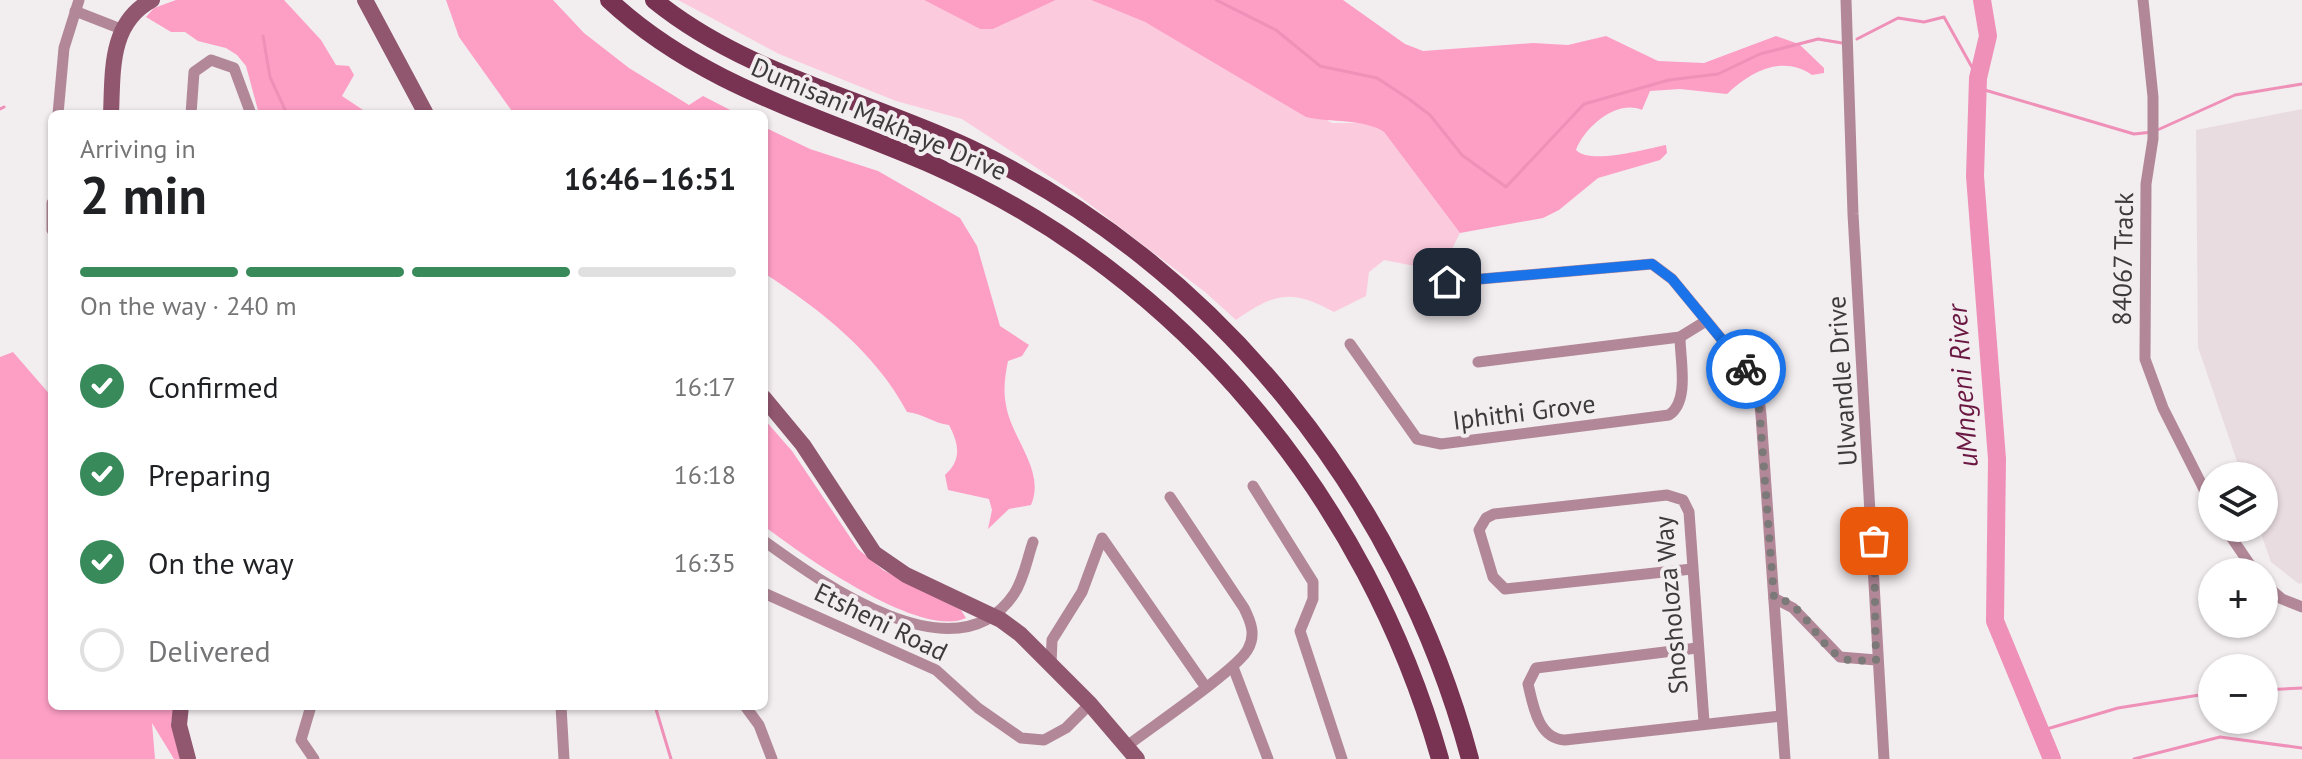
<!DOCTYPE html>
<meta charset="utf-8">
<style>
body{margin:0;font-family:"PT Sans",sans-serif;background:#f2f2f2;color:#202124;height:100vh;display:flex;flex-direction:column;font-size:30px;white-space:nowrap}
*{box-sizing:border-box;margin:0}
p{font-size:26px;color:#757577}
.icon{flex:none;width:44px;height:44px;fill:none;stroke:currentColor;stroke-width:2;stroke-linecap:round;stroke-linejoin:round}
.map{position:relative;flex:1;overflow:hidden}
.side{position:absolute;left:48px;top:110px;width:720px;height:600px;display:flex;flex-direction:column;background:#fff;border-radius:12px;box-shadow:0 2px 6px #0004}
.side>*{flex:none}
.controls{position:absolute;left:2198px;top:462px;display:grid;gap:16px}
.controls a{display:grid;place-items:center;width:80px;height:80px;border-radius:50%;background:#fff;box-shadow:0 2px 6px #0004;font-size:40px}
.pin{position:absolute;display:grid;place-items:center;width:68px;height:68px;color:#fff;margin:-34px;border-radius:16px;box-shadow:0 4px 12px #0006}
.courier{position:absolute;display:grid;place-items:center;width:80px;height:80px;margin:-40px;border:6px solid #1a73e8;border-radius:50%;background:#fff;color:#222;box-shadow:0 2px 10px #0007}
.overview em{font-style:normal;font-weight:700}
.overview div{display:flex;flex-direction:column-reverse}
.overview{display:flex;align-items:center;justify-content:space-between;height:136px;padding:0 32px}
h1{font-size:52px;font-weight:700;line-height:60px}
.bar{display:grid;grid-template-columns:repeat(4,1fr);gap:12px 8px;align-content:center;height:96px;padding:0 32px}
.bar i{height:10px;border-radius:6px;background:#e0e0e0}
.bar .on{background:#388a5b}
.bar p{grid-column:span 4}
ol{padding:0 32px;list-style:none}
li{display:flex;align-items:center;gap:24px;height:88px}
li p{margin-inline-start:auto}
li .icon{padding:8px;border-radius:50%;background:#388a5b;color:#fff;stroke-width:4}
li:last-child{color:#757577}
li i{width:44px;height:44px;border:4px solid #e0e0e0;border-radius:50%}
.map>svg:first-child{display:block}
</style>
<div class="map">
<svg width="2302" height="759" viewBox="0 0 2302 759">
<rect width="100%" height="100%" fill="#f2edef"/>
<path fill="#e9dce1" d="M2302,109V583L2299,584L2271,562L2259,528H2264V476H2242L2198,347L2196,130Z"/>
<path fill="#fccadd" d="M678,0H924L980,29H993L1056,0H1091L1145,22L1332,123H1366L1384,132L1460,233L1441,271L1384,260L1369,272L1366,296L1334,312C1292,289 1276,292 1236,320L1205,292L1075,193L962,119L896,101L779,54Z"/>
<g fill="#fd9ec5">
<path d="M176,0H284L321,40L336,65L349,66L354,75L342,96L369,114H259L246,66L237,55L226,48L198,41L185,32H171L146,17L154,8Z"/>
<path d="M446,0H553L584,33L629,68L689,105L703,96L738,114H514L459,37Z"/>
<path d="M924,0H1056L993,29H980Z"/>
<path d="M1091,0H1343L1405,44L1423,51L1533,43L1568,45L1606,36L1658,61L1704,63L1776,36L1799,44L1824,68V73L1812,75C1783,54 1750,72 1727,94L1680,89L1650,91L1642,110C1616,99 1584,128 1576,150C1590,165 1646,149 1666,145L1667,153L1660,160L1598,178L1559,210L1543,218L1460,233L1384,132C1362,118 1331,123 1306,117L1145,22Z"/>
<path d="M764,127L810,149L878,171L960,218L977,246L1000,326L1029,345L1022,356L1008,361C1005,376 1003,390 1006,405C1011,438 1046,471 1031,505L1009,509L988,529L992,510L989,499L948,490L945,475C962,460 959,444 949,425C933,423 924,414 907,412C875,352 821,310 764,273Z"/>
<path d="M13,352L52,397V706H175L171,722L180,759H174L152,723L155,759H0V357Z"/>
<path d="M764,419L792,451L858,549L883,570L961,610L966,618C921,640 801,554 764,526Z"/>
</g>
<g fill="none" stroke-linecap="round" stroke-linejoin="round">
<g stroke="#ef90b8" stroke-width="3">
<path d="M1216,0L1276,30L1320,66L1377,78L1409,99L1430,115L1462,155L1506,187L1584,104L1669,80L1718,74L1760,54L1818,39L1842,43"/>
<path d="M263,36L270,77L287,114"/>
<path d="M1857,39L1898,18L1924,22L1944,17L1978,78"/>
<path d="M1978,88L2134,134L2153,132L2235,95L2302,84"/>
<path d="M0,109L4,107"/>
<path d="M2264,690L2302,688"/>
<path d="M655,706L671,759"/>
<path d="M2040,731L2118,708L2212,693"/>
<path d="M2134,759L2220,737L2302,748"/>
</g>
<path stroke="#ef90b8" stroke-width="18" d="M1982,0L1988,36L1978,78L1975,176L1997,459L1995,621L2052,759"/>
<g stroke="#b28898" stroke-width="11">
<path d="M1846,0L1853,214L1884,759"/>
<path d="M2143,0L2153,97V139L2146,184L2145,359L2163,408L2212,505"/>
<path d="M75,11L121,29"/>
<path d="M58,114L64,48L79,0"/>
<path d="M191,114L194,72L211,60L234,68L251,114"/>
<path d="M52,203V230"/>
<path d="M1447,282L1652,264L1672,279L1752,376L1758,391L1761,415L1785,759"/>
<path d="M1350,344L1417,439L1441,444L1669,415C1690,401 1680,360 1680,337"/>
<path d="M1478,362L1680,337L1706,321"/>
<path d="M1253,486L1313,582V599L1300,631L1342,759"/>
<path d="M2225,528L2255,572"/>
<path d="M764,541C822,583 956,680 1014,594C1024,579 1027,559 1033,542"/>
<path d="M1692,569L1505,589L1493,577L1479,530L1486,518L1494,514L1667,495L1683,500L1689,512L1704,722"/>
<path d="M2264,584L2282,599L2302,607"/>
<path d="M764,593L936,670L978,708L1021,738L1044,740L1066,728L1090,704"/>
<path d="M1774,598L1793,608L1840,657L1876,660"/>
<path d="M1697,648L1536,668L1528,684C1533,705 1538,739 1565,740L1781,716"/>
<path d="M1051,665L1052,640L1082,592L1102,538L1205,686"/>
<path d="M1233,667L1268,759"/>
<path d="M311,706L301,740L314,759"/>
<path d="M561,706L564,759"/>
<path d="M745,706L759,725L772,759"/>
<path d="M1127,746C1150,728 1238,669 1248,649C1256,635 1251,622 1244,608L1170,497"/>
</g>
<g stroke="#91576f" stroke-width="16">
<path d="M365,0L426,114"/>
<path d="M111,114C113,71 109,23 152,0"/>
<path d="M764,398L803,445L874,553L906,575L1001,620L1020,634L1090,704L1137,759"/>
<path d="M181,706L179,725L188,759"/>
</g>
<g stroke="#783252" stroke-width="18">
<path d="M609,0C702,87 821,116 935,166C1183,276 1367,500 1440,759"/>
<path d="M654,0C745,74 864,99 969,148C1217,265 1400,497 1470,759"/>
</g>
</g>
<g fill="none" stroke-linecap="round" stroke-linejoin="round">
<path stroke="#7c7979" stroke-width="8" stroke-dasharray="0 14.4" d="M1746,369L1758,391L1774,598C1806,601 1817,649 1845,659C1855,662 1866,660 1876,660L1874,541"/>
<path stroke="#1a73e8" stroke-width="10" d="M1447,282L1652,264L1672,279L1746,369"/>
</g>
<g text-anchor="middle" stroke-width="8" stroke-linejoin="round" paint-order="stroke">
<g font-size="26" fill="#3c3a3a" stroke="#f2edef">
<text transform="translate(879 119) rotate(23)" y="9">Dumisani Makhaye Drive</text>
<text transform="translate(2123 259) rotate(-89)" y="9">84067 Track</text>
<text transform="translate(1842 381) rotate(-94)" y="9">Ulwandle Drive</text>
<text transform="translate(1524 412) rotate(-7)" y="9">Iphithi Grove</text>
<text transform="translate(1671 605) rotate(-95)" y="9">Shosholoza Way</text>
<text transform="translate(881 622) rotate(26)" y="9">Etsheni Road</text>
</g>
<g font-size="28" font-style="italic" fill="#6a1742" stroke="#f2edef">
<text transform="translate(1962 386) rotate(-94)" y="10">uMngeni River</text>
</g>
</g>
</svg>
<div class="controls">
<a><svg class="icon" aria-label="layers" viewBox="0 0 24 24"><path d="M12 4l9 5-9 5-9-5zM3 14l9 5 9-5"/></svg></a>
<a>+</a>
<a>−</a>
</div>
<div class="pin" style="left:1874px;top:541px;background:#ea580c"><svg class="icon" aria-label="bag" viewBox="0 0 24 24"><path d="M5 8h14l-1 12H6zM9 8a3 3 0 0 1 6 0"/></svg></div>
<div class="pin" style="left:1447px;top:282px;background:#1f2937"><svg class="icon" aria-label="home" viewBox="0 0 24 24"><path d="M3 11l9-7 9 7M6 9v11h12V9"/></svg></div>
<div class="courier" style="left:1746px;top:369px"><svg class="icon" aria-label="bike" viewBox="0 0 24 24"><circle cx="6" cy="16" r="4"/><circle cx="18" cy="16" r="4"/><path d="M6 16l4-8h5l3 8M10 8l3 8H6M13 5h3"/></svg></div>
<section class="side">
<div class="overview"><div><h1>2 min</h1><p>Arriving in</p></div><em>16:46–16:51</em></div>
<div class="bar"><i class="on"></i><i class="on"></i><i class="on"></i><i></i><p>On the way · 240 m</p></div>
<ol>
<li><svg class="icon" aria-label="check" viewBox="0 0 24 24"><path d="M5 12l5 5 9-10"/></svg>Confirmed<p>16:17</p></li>
<li><svg class="icon" aria-label="check" viewBox="0 0 24 24"><path d="M5 12l5 5 9-10"/></svg>Preparing<p>16:18</p></li>
<li><svg class="icon" aria-label="check" viewBox="0 0 24 24"><path d="M5 12l5 5 9-10"/></svg>On the way<p>16:35</p></li>
<li><i></i>Delivered</li>
</ol>
</section>
</div>
